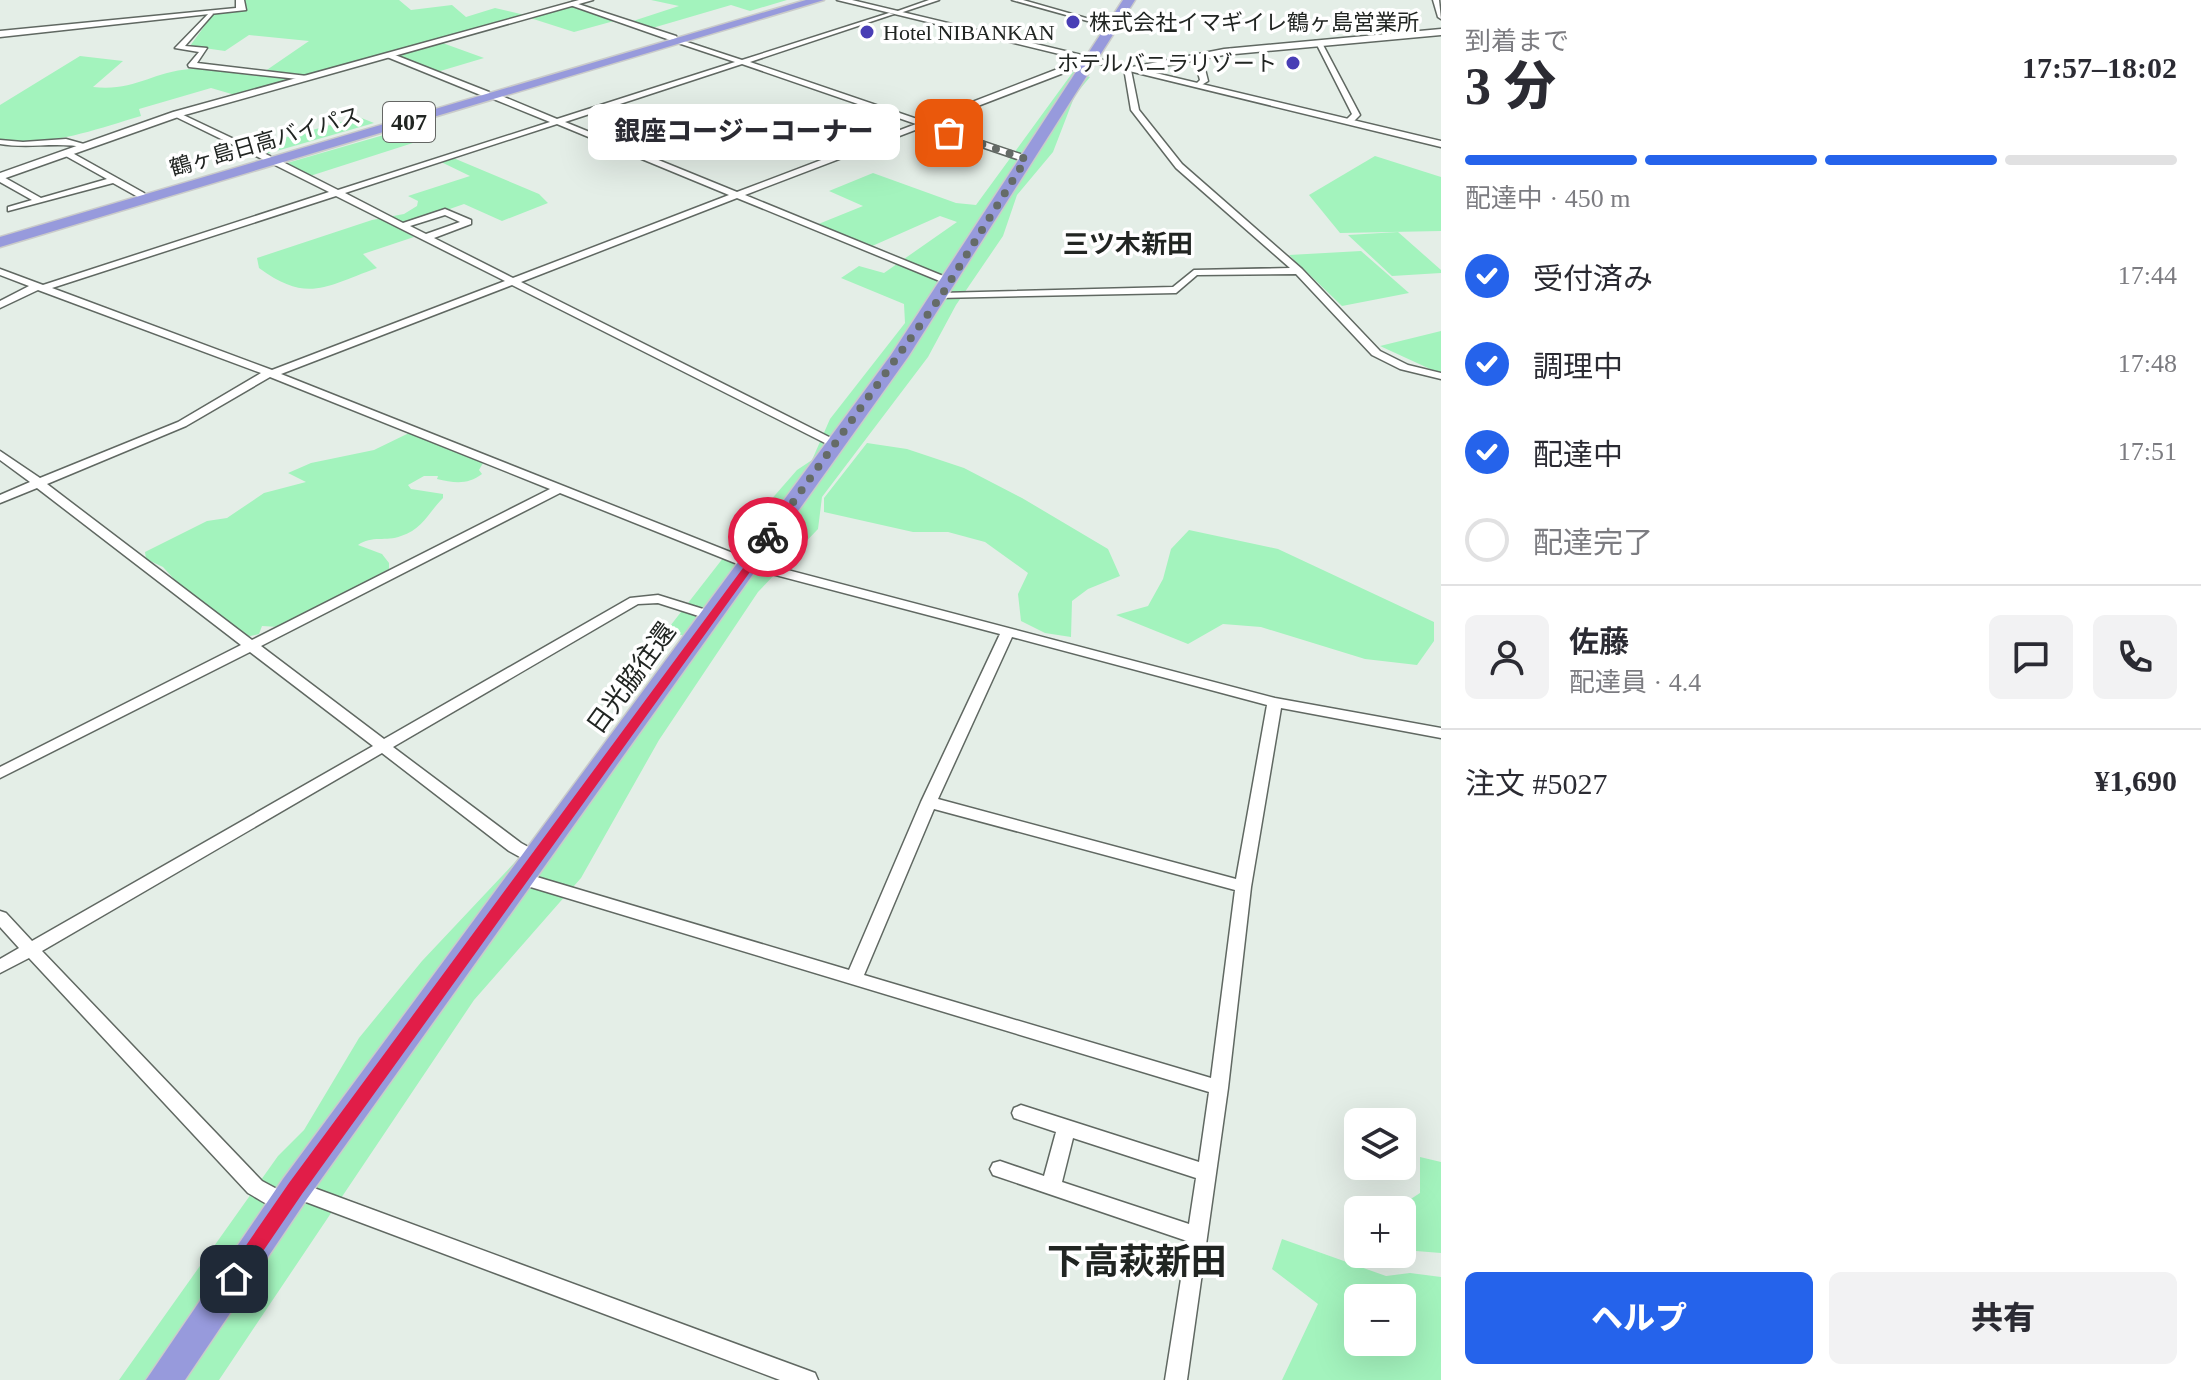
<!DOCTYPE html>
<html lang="ja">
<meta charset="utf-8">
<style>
body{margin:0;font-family:"Times New Roman","Noto Sans JP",serif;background:#f2f2f3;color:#2b2b33;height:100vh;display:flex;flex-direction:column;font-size:30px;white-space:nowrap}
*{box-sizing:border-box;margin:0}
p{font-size:26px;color:#7c7c81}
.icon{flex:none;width:44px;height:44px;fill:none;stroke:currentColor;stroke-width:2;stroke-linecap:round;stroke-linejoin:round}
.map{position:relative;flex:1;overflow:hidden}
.sheet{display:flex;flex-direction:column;background:#fff;width:760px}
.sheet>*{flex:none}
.controls{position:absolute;left:1344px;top:1108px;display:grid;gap:16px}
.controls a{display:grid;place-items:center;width:72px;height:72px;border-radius:12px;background:#fff;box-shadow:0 8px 32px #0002;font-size:40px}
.pin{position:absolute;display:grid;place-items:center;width:68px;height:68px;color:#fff;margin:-34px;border-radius:16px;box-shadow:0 4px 12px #0006}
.courier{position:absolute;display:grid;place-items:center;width:80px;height:80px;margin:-40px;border:6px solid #e11d48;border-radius:50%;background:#fff;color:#222;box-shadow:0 2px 10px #0007}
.bubble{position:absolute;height:56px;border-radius:12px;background:#fff;box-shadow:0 8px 32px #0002;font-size:26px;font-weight:800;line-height:56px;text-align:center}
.head em{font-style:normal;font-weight:800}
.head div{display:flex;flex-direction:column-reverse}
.head{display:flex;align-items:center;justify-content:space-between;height:136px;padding:0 24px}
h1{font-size:52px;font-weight:800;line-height:60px}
.bar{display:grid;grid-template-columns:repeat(4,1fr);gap:12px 8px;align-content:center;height:96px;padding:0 24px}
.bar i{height:10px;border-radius:6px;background:#e1e1e2}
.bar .on{background:#2563eb}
.bar p{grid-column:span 4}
.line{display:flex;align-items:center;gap:20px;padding:0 24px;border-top:2px solid #e1e1e2}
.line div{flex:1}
.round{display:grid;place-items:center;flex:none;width:84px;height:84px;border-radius:12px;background:#f2f2f3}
ol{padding:0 24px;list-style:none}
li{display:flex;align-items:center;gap:24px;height:88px}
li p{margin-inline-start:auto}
li .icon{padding:8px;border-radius:50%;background:#2563eb;color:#fff;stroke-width:4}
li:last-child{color:#7c7c81}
li i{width:44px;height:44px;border:4px solid #e1e1e2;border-radius:50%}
.cta{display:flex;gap:16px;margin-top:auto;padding:16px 24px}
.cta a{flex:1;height:92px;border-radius:12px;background:#2563eb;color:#fff;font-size:32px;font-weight:800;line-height:92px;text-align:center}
.cta a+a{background:#f2f2f3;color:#2b2b33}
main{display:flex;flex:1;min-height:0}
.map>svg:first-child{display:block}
</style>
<main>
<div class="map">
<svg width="1441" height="1380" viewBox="0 0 1441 1380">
<rect width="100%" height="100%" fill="#e4eee7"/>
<g fill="#a3f3bd" fill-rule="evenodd">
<path d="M242,0H399L411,10L452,5L466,17L495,8L533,17L573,6L614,21L574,32L524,16L437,41L484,58L437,72L389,53L235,95L211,88L139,109L141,116C93,130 50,147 0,141V105L80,56L123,61L93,87C133,92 152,72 190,69C211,67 237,74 258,76L309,41L249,35L225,51L190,46L214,13L245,10Z"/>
<path d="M651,0H787L750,11L731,5L649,29L630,22L679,6Z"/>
<path d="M1073,72L1090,77L1075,95L1053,152L1017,195L1003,236L956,305L928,357L822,497L818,529L758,592L659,740L581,878L474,1000L219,1380H119L278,1156L304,1130L359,1038L422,961L516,861L535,847L539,831L690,638L667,630L748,526L797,470L812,460L830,419L905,323L904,304L841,278L859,266L884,273L957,222L940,216L870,247L816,225L863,206L829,191L873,173L956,203L976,205Z"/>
<path d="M359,117L374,123L266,154L251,147Z"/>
<path d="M394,132L416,142L310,176L287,163Z"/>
<path d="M1375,156L1441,177V231L1340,233L1309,195Z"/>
<path d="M451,157L539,194L548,203L502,221L464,204L398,227L414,237L363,254L377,268C326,286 308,304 259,268L257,258L372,220L404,214L417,206L418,201L408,196L470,176L439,161Z"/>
<path d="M1398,232L1441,270V273L1392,276L1348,235Z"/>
<path d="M1361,251L1409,293L1342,306L1289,255Z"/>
<path d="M1441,331V374L1380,346Z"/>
<path d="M409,433L478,460L483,463L479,470L482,474C468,485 454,483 437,479L438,476H424L408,485L411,489L443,494V498C428,513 423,529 401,536C386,542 372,535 358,545L382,554L389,563V569L296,621L278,627L262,626L259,634L246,637L183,589L163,567L146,559L145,552L207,521L227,518L264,493L306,482L288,473L311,463L374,450Z"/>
<path d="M867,443L907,449L964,468L1022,498L1108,549L1120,576L1088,589L1072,601L1071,637L1045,633L1021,621L1018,594L1028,573L985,542L948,532H913L824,512V498Z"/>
<path d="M1189,530L1278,549L1434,622V641L1417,665L1365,659L1261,627L1223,624L1188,644L1116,615L1148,606L1163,579L1171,549Z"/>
<path d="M1420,1157L1441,1162V1253L1416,1251L1402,1242V1210H1394L1420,1193Z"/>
<path d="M1282,1239L1386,1276L1410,1273L1441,1277V1380H1282L1318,1304L1272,1269ZM1358,1298H1402V1342H1358Z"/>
</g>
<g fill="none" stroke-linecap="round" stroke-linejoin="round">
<defs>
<g id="minor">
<path d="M929,0H939L900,13L895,12Z"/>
<path d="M1012,0H1023L1114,26L1109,27Z"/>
<path d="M1433,0H1439L1441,19L1438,17Z"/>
<path d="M572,2L676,36L677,38L670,40L570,5Z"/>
<path d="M211,11L213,14L185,46L207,48L197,63L307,76L311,78L307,80L189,67L188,65L199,52L175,48Z"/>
<path d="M889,13L894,14L750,62L923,121L1068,65H1074V69L931,124L1029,157V161H1023L923,127L745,195L953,280V284H947L737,198L521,282L839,442V446H831L512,285L281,374L753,561L1275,698L1441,728V738L1281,708L1251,887L1228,1088L1187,1380H1165L1187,1241L993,1175L990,1169L993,1163L1000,1161L1044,1176L1056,1132L1014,1118L1012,1113L1014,1108L1021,1105L1199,1162L1209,1092L514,882L512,878L514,874L520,872L849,970L921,802L1000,634L745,567L560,493L261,646L384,739L630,598L658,595L716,613L718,616L711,620L658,603L638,604L393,747L521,843L541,854L543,858L541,862H529L509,851L382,753L42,951L262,1181L288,1195L285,1189L288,1183L295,1181L807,1370L815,1373L818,1380H780L290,1196L296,1203L293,1209C279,1214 261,1200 248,1193L29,958L0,973V959L19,948L0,927V911L6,913L32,941L373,746L250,652L0,778V767L241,645L37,488L0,503V495L30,482L0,460V451L40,478L178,422L261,373L38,290L0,308V301L29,286L0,275V269L43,285L329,192L271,163V159H277L338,190L550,122L491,98V94H497L557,119L735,62L678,43V39L742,60ZM742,64L916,124L737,192L565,122ZM557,124L729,195L513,278L434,238L471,224V220L445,209L403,223L345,193ZM336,196L505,281L272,370L52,288ZM445,215L460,222L426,234L410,226ZM270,377L550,489L252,640L47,484L186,426ZM1012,637L1267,705L1236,879L938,799ZM934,809L1235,890L1211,1078L864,975ZM1073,1138L1196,1178L1189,1224L1062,1182Z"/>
<path d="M1315,41L1322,43L1360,115L1354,121L1347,119L1352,114Z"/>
<path d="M390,53L489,92L490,94L483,96L387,57L386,55Z"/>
<path d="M1198,55L1202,57L1208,81L1200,86L1196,84L1200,80L1194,57Z"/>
<path d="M1124,68L1131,70L1139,110L1182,164L1302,269L1380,351L1408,365L1441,373V379L1400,369L1372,355L1296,274L1197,275L1176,293L938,298V294L941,293L1173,287L1194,270L1290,268L1176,168L1131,110Z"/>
<path d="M177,112L270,156L271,158L264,160L174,116V112Z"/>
<path d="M66,139L91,146L87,148C58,141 29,149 0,144V140L23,142Z"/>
<path d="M67,150L144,193L145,195L138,197L113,183L8,211V207L32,200L0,182V175L41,198L107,179L64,155L63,153Z"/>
</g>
<g id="tertiary">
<path d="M236,0H244L246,10L0,37V31L236,8Z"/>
<path d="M579,0H593L181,116L0,180V173L173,112Z"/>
<path d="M837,0H852L1132,67L1224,49L1441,29V35L1224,55L1143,70L1441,141V147Z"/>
</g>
<g id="trunk">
<path d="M806,0H824L0,247V237Z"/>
<path d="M1123,0H1135L908,357L307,1199L185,1380H146L283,1179L891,355Z"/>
</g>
</defs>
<use href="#minor" stroke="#606862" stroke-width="3"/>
<use href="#tertiary" stroke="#606862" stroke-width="3"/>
<use href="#trunk" stroke="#cacbca" stroke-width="3"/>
<use href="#minor" fill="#fff" fill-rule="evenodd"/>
<use href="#tertiary" fill="#fff" fill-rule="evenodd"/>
<use href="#trunk" fill="#979adc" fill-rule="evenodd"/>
</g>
<path fill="#e11d48" d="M768,534L773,540L302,1194L240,1285H227V1273L289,1183Z"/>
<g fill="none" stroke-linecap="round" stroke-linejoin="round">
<path stroke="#656b67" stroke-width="8" stroke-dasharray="0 14.4" d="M768,537L941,296L1026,159L949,133"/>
</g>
<g fill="#483eb5" stroke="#fff" stroke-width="3">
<circle cx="1073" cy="22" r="8"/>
<circle cx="867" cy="32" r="8"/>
<circle cx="1293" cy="63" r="8"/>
</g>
<g text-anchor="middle" stroke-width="7" stroke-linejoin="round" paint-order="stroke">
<g font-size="22" fill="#212522" stroke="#fff" text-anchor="start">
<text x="1089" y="30">株式会社イマギイレ鶴ヶ島営業所</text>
<text x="883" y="40">Hotel NIBANKAN</text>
<text x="1277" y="71" text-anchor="end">ホテルバニラリゾート</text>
</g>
<g font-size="22" fill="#212522" stroke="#fff">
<text transform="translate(265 141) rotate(-16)" y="8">鶴ヶ島日高バイパス</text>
</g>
<rect fill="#fff" stroke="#646664" stroke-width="2" x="383" y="102" width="52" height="40" rx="6"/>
<g font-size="24" font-weight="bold" fill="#212522">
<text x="409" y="130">407</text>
</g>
<g font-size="26" font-weight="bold" fill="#212522" stroke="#fff">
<text x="1128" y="253">三ツ木新田</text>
</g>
<g font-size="26" fill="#212522" stroke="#fff">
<text transform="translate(631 678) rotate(-54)" y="9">日光脇往還</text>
</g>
<g font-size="36" font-weight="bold" fill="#212522" stroke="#fff">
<text x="1137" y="1274">下高萩新田</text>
</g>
</g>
</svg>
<div class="controls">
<a><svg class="icon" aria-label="layers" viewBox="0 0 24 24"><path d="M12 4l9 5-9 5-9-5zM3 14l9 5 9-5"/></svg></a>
<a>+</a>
<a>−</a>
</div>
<div class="pin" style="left:949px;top:133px;background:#ea580c"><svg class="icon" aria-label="bag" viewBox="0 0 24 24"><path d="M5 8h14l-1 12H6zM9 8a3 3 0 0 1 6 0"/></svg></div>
<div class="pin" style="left:234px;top:1279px;background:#1f2937"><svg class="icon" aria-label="home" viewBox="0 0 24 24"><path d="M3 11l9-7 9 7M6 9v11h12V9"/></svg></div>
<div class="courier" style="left:768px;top:537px"><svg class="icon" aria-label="bike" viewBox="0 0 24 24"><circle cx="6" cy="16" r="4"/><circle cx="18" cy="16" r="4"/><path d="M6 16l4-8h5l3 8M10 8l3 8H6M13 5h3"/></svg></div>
<div class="bubble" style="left:588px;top:104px;width:312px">銀座コージーコーナー</div>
</div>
<section class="sheet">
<div class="head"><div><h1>3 分</h1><p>到着まで</p></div><em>17:57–18:02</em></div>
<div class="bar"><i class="on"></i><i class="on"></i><i class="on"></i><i></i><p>配達中 · 450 m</p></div>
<ol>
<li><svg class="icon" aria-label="check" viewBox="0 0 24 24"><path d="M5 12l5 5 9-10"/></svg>受付済み<p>17:44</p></li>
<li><svg class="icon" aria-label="check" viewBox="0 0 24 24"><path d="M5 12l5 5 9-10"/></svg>調理中<p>17:48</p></li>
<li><svg class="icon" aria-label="check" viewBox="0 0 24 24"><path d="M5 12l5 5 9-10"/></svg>配達中<p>17:51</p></li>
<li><i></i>配達完了</li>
</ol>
<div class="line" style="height:144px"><a class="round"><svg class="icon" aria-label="person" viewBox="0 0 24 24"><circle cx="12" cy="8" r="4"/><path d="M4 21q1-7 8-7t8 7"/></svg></a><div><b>佐藤</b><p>配達員 · 4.4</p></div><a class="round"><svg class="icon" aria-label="chat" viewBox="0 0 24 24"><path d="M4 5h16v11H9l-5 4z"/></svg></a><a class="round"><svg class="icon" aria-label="phone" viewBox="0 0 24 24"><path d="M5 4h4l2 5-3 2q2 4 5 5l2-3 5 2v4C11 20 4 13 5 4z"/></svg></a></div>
<div class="line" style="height:104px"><div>注文 #5027</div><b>¥1,690</b></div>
<div class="cta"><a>ヘルプ</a><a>共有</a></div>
</section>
</main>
